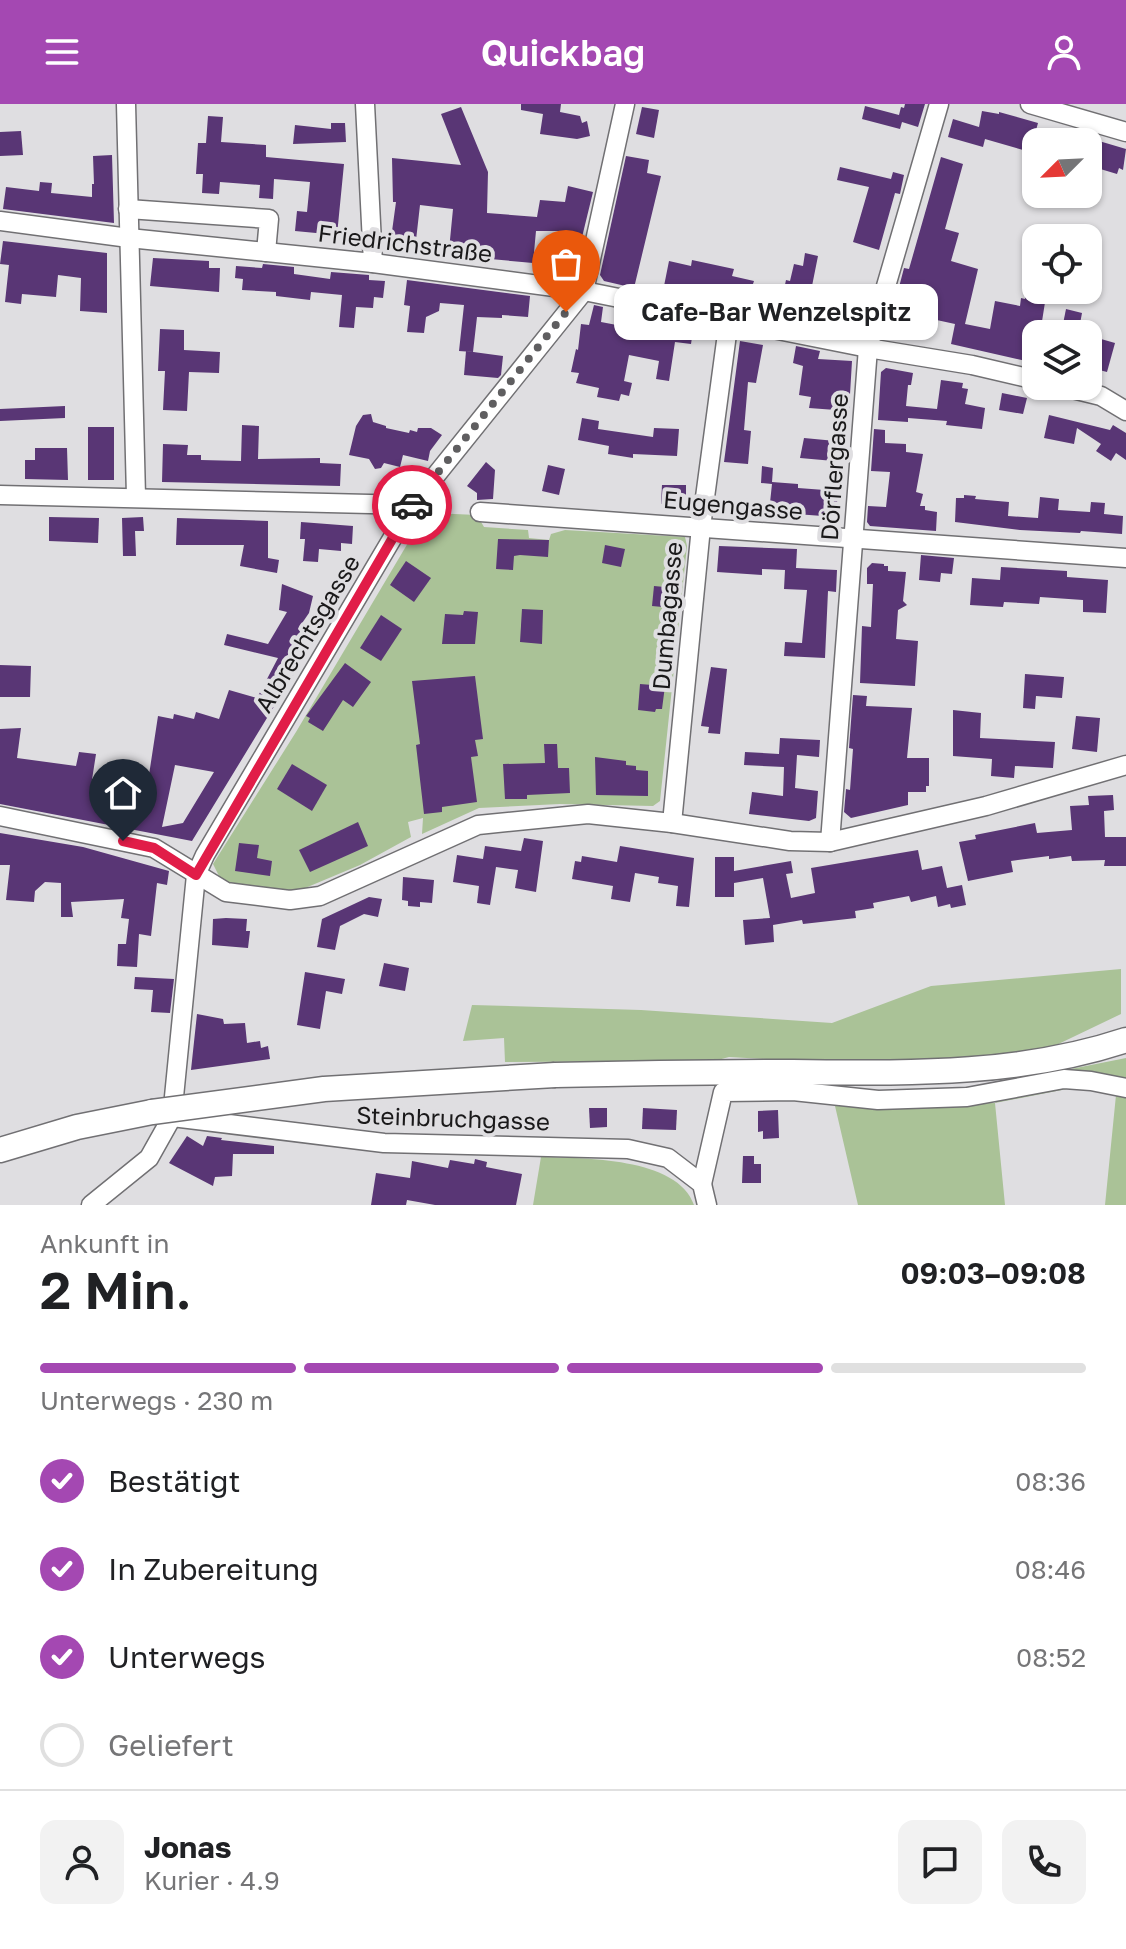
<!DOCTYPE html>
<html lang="de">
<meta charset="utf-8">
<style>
body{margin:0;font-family:"Golos Text",sans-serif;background:#f2f2f2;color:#202124;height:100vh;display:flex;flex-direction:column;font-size:30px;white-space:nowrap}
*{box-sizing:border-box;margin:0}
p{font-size:26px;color:#757577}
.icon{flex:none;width:44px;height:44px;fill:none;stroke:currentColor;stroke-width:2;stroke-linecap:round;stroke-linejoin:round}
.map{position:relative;height:1101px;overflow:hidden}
.details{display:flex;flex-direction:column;background:#fff;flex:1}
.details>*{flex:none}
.needle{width:52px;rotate:246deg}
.fabs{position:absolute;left:1022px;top:24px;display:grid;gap:16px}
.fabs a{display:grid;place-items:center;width:80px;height:80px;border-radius:16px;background:#fff;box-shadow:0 2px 6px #0004;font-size:40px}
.pin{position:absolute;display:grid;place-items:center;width:68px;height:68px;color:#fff;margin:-82px -34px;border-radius:50% 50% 50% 0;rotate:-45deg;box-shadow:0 0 8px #0007}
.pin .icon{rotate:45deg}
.courier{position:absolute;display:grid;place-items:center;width:80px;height:80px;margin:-40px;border:6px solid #e11d48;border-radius:50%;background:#fff;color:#222;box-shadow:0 2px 10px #0007}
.bubble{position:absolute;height:56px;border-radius:16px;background:#fff;box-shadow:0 2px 6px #0004;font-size:26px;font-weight:600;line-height:56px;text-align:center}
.summary em{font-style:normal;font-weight:600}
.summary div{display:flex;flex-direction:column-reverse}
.summary{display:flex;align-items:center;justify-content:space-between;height:136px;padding:0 40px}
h1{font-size:52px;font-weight:600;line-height:60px}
.bar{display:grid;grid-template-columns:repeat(4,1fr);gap:12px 8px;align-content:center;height:96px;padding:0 40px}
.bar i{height:10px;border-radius:6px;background:#e0e0e0}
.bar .selected{background:#a448b2}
.bar p{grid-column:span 4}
.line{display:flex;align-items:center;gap:20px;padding:0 40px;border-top:2px solid #e0e0e0}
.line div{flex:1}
.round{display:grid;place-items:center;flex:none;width:84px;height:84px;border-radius:16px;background:#f2f2f2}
ol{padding:0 40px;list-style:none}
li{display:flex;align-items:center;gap:24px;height:88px}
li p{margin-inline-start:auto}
li .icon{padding:8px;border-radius:50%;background:#a448b2;color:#fff;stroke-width:4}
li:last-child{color:#757577}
li i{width:44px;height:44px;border:4px solid #e0e0e0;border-radius:50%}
header{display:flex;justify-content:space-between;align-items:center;height:104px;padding:0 40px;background:#a448b2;color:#fff;font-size:36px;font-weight:600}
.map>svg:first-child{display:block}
</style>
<header><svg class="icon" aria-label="menu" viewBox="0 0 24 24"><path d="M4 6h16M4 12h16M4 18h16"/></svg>Quickbag<svg class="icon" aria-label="person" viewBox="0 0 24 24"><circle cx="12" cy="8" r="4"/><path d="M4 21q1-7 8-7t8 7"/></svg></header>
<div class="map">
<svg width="1126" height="1101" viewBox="0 0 1126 1101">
<rect width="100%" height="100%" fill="#dfdee1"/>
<g fill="#aac297">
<path d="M432,409L477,411L484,423L528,426L529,434L549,436L551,430L565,426L685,433L687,442L660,697L653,702L560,700L479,704L422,730L423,714L408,718L411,733L360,761L298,787L222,778L213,760L296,628L418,422Z"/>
<path d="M1121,865V910L1048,945L1007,954L873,961L729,953L714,957L505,958L504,934L463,937L472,901L641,906L832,919L931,882Z"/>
<path d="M1126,954V1101H1105L1116,991L1077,983L995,999L1005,1101H858L835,1002L995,999L1016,976Z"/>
<path d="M541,1053C582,1054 678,1053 694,1101H533Z"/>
</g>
<g fill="#593675" fill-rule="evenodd">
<path d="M521,0H561L560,8L580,12L582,19L587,17L590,32L577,35L540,30L543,10L521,6Z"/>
<path d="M905,0H925L918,23L902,18L900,25L862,15L865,2L899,11L901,3L904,4Z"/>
<path d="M461,3L488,68L487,109L537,113L540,96L565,98L568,82L593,88L575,162L554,159L560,127H536L533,159L479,154L449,146L453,105L420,101L415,145L390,142L396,98H393L392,54L461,61L441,10Z"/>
<path d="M642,3L659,6L654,34L636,30Z"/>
<path d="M982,7L999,10V8L1038,19L1030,48L985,35L983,43L948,33L953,15L979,23Z"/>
<path d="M208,12L223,13L221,38L266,41V53L344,60L337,131L295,127L297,107L307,108L310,78L274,75L273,95L259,94L260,81L220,78L219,90L202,89L203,70H196L198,39H206Z"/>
<path d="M331,19H345L346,38L293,40L295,21L331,25Z"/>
<path d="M21,27L23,51L0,52V28Z"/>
<path d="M1088,29L1100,33L1099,37L1126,45L1123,66L1119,64L1117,70L1097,64V68H1088Z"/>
<path d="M112,51L114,119L3,105L6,83L39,87L40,78L52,79L51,89L92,93V80H94L93,52Z"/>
<path d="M626,52L649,56L647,69L661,72L634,184L604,177L600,171Z"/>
<path d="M941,53L963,60L945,125L959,129L951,157L978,165L965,220L990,225L995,197L1020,202L1021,194L1025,195L1027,184L1038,186V191L1046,192L1040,230H1036V244L1028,243L1026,257L951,240L955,220L909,210L903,236L886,233L904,164L909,165Z"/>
<path d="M840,63L891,75L893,68L904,71L900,90L895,89L879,146L853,138L869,83L837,76Z"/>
<path d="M3,137L107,149V209L80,207L81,174L58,171L56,193L22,190L21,200L5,198L9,161L0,160Z"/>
<path d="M805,149L818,152L809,197L830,201L831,196L843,199L844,195L853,197L855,188L869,191L859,226L854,229L825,223L826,218L664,182L669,157L691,162L692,156L734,165L732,172L754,177L752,183L783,190L786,176L790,177L794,160L803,162Z"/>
<path d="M153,154L209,157V164H220L219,188L150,182Z"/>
<path d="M263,160L294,163V170L330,175L331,168L369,171V176L385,177L383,194L374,193L373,204L356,203L354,224L339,223L342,191L311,188L310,196L276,192V188L242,186L243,175L235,174L236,162L262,164Z"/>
<path d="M407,176L530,192L528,213L502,211V214L477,213L473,248L459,247L464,201L440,199L439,207L426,213L424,229L407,228L410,202L404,201Z"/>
<path d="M594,201L603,203L601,218L664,230L665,222L693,227L691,240L675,238L669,277L656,275L659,257L629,251L624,277L632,279L629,292L621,290L619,297L597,293L599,284L576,279L579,269L571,268L576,245L578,246L581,220L589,221Z"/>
<path d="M1066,205L1082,209L1078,230H1061Z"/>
<path d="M160,225L184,226V246L220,248L219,269L189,268L187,307L163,306L165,267H158Z"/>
<path d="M1094,233L1115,239L1107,268L1088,263Z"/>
<path d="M740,237L763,241L756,279L748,278L744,326L751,327L748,360L724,358Z"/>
<path d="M796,242L820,247L818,255L852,257L849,307L809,304L811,293L799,291L803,262L793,259Z"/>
<path d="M466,247L503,252L501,271L498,274L464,271Z"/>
<path d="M886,264L913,269L911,281H908L906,302L937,305L941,276L963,279L962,284L968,285L965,300L985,304L982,325L946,321L947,317L908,314V318L878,316L881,268Z"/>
<path d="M1002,289L1027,294L1023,310L999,306Z"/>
<path d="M65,302V314L0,317V305Z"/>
<path d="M371,310L373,318L386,322V324L409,329L410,326L417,328L418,324H431L442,331L430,347L428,357L403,351L400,363L384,359L381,364L375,365L369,355L349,351L356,322L363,311Z"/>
<path d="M1049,311L1110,326L1113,321L1126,329V356L1116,349L1111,357L1096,347L1101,340L1077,324L1074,340L1044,334Z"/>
<path d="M582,314L599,317L598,325L653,333L654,324L679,325L677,352L633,350V354L608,350L609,342L578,336Z"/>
<path d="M242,321L259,322L258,355L320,354V359L341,360L340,382L162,378L163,340L188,341L187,351H201V356L241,357Z"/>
<rect x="88" y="323" width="26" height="53"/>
<path d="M874,325L885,326V339L906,340V348L923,350L916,388L923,390L920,402H925V406L937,408L936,427L870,422L867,418L868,402L886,403L890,368L871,367Z"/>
<path d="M804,334L846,338L845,358L800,354Z"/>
<path d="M35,344H67L68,376L25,375V356H35Z"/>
<path d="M486,358L495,366L493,395L477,396V389L467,382Z"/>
<path d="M548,361L565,365L559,391L542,387Z"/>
<path d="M762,362L773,364L772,378L798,380V384L838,387L836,413L769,408L772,380L761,379Z"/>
<path d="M662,381H686V400H661Z"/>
<path d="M964,391L976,392L975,395L1009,398L1008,412L1038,414L1040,393L1059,395L1058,406L1090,408L1091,398L1105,399L1104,410L1123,412L1122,430L1081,427L1080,429L1020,426L955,418L956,394H964Z"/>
<path d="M49,413L99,414L98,439L49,437Z"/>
<path d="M143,413L144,427H135L136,452H123L122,414Z"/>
<path d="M177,414L268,417V454L279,456L277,469L240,462L244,441H176Z"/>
<path d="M301,418L353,422L352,440L341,439V447L319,445L318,458L303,457L305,435H300Z"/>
<path d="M498,435L549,436L548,453L520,451L514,452L513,466L496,465Z"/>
<path d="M605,441L625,445L621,463L602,459Z"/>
<path d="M719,442L797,445L796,464L837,466L836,488L828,487L825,554L784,552L785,538L802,539L807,486L784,485L785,466L762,465V471L717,468Z"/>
<path d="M921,451L954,454L952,470L941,469L940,478L919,476Z"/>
<path d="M406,457L431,474L414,498L390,481Z"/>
<path d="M872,459L884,460V462H888V467L906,468L903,497L907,501L898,506L896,535L918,537L915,582L860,579L862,522L871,523L873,480H867V464Z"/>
<path d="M1001,463L1067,467V473L1108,476L1106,509L1083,508V496L1040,493L1039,500L1004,498L1003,503L970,501L972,474L1000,476Z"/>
<path d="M282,480L313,492L309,509L298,525L314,537L192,737L0,700V625L21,624L17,654L76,662L79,648L96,650L91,682L114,686L116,678L147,684L158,612L173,615L174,610L194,615L196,608L219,615L229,586L257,594L278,554L224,541L227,530L268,540L287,508L279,506ZM175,661L214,668L183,719L162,723Z"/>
<path d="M654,482L675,484L673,504L652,502Z"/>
<path d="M522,505L543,506L542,540L520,538Z"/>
<path d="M464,507L478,508L475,540H442L445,510L463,511Z"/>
<path d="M381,511L402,525L381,557L360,544Z"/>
<path d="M345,559L371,578L353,603L343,596L323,627L308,618L310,614L306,612Z"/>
<path d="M0,561L31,562L30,593H0Z"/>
<path d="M711,563L727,565L720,630L708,629L709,623L701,622Z"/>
<path d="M1025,570L1064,573L1062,594L1036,592L1035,605L1023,604Z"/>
<path d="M475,572L483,635L475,636L478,652L471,653L477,698L442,703V708L424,710L416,641L420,640L412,577Z"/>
<path d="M640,580L665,582L662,605H656L655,608L638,606Z"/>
<path d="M853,591L867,592L866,602L912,604L907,654H929V682H926V688H908V701L851,714L844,708L846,685L850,686L853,645L849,644Z"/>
<path d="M953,606L981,609L980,634L1055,638L1053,664L1015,662L1014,674L991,672L992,655L953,652Z"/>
<path d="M1076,612L1100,614L1097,648L1072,645Z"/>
<path d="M780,634L820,636L819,653L797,651L795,684L818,687L816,714L809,717L749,710L752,688L783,692L784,663L744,661L745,648L779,650Z"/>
<path d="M544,640H557L558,664H569L570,689L527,691V695H505L503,660L545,659Z"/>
<path d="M595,653L626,657V661L636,662V666L648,667V692L596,691Z"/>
<path d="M292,660L327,681L312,707L277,685Z"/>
<path d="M1113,691L1114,706L1104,707L1105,733H1126V762H1104L1105,756L1072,757L1071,752L1049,755V752L1011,757L1013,768L968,777L959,738L976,735L975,731L1035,719L1037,729L1072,726L1070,702L1089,701L1088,692Z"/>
<path d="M358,718L368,742L310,768L299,746Z"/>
<path d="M0,729L83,743L169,767L167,781L157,779L151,832L139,830L137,863L117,862L118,840H126L129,815L121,814L124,795L71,798L73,813H61V779L45,778L35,787L34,798L6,796L10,761H0Z"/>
<path d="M524,734L543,737L536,788L515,784L518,766L496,763L490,801L477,799L479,782L453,778L457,751L483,755L485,742L521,747Z"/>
<path d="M239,739L259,741L257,754L272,757L270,772L235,767Z"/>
<path d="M620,742L694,754L689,803L676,802L678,782L658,779L659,773L635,769L630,798L611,795L613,782L572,775L575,757L581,758L582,752L617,758Z"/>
<path d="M918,746L922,766L942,762L947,784L962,781L966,801L951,804L950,800L938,803L936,792L911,798L909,792L873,799L874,804L855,807L856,814L803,820L802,816L773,821L774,838L745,841L743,816L770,814L763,774L734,779V793H715V753H734V767L791,757L793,769L786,770L791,794L815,789L811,764Z"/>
<path d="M403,773L434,776L432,799L420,798V803L408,802V797L402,796Z"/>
<path d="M369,793L382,795L378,813L364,810L340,822L335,846L317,843L322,815Z"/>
<path d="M226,814L247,815L246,827H250L248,844L212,841L213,815Z"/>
<path d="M384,859L409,864L405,887L379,882Z"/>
<path d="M305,868L345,875L342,890L326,887L320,925L297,921Z"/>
<path d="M135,873L174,875L170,909L151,908L153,886L134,885Z"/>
<path d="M197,910L223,915L224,920L245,919L247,939L260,937L261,944L268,942L270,955L191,966Z"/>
<path d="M589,1004H607V1023L590,1024Z"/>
<path d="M643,1004L677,1006L676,1026L642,1025Z"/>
<path d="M778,1006L779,1034L763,1035V1027L758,1028V1007Z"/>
<path d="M187,1032L203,1042L207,1032L222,1034L221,1036L274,1042V1050H233L232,1072L215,1073L213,1082L169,1059Z"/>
<path d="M743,1052H754V1060H761V1079H742Z"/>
<path d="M475,1055L487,1058L486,1063L522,1070L516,1101H435L407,1096L406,1101H371L376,1069L410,1074L412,1057L448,1064L450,1056L474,1060Z"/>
</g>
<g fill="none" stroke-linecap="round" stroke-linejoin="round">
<defs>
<g id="minor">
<path d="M126,0L136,392"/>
<path d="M365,0L373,159"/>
<path d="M1030,0L1126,28"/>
<path d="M128,105L269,115L266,148"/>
<path d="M0,117L129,134L373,159L584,187L868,244L972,261L1036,276"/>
<path d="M1060,282L1101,292L1126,307"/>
<path d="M0,391L412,401"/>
<path d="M480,408L1126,454"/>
<path d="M0,712L154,744L226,788L290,796L320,792L478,721L588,710L672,719L790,737L830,738L986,702L1126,661"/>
<path d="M672,719L701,423L729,215"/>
<path d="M830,738L868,244L939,0"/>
<path d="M172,1013L384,1039L628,1045L668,1054L702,1080L707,1101"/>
<path d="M702,1080L723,988L793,987L878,996L967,993L1064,975L1091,977L1126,984"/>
<path d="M91,1101L149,1054L172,1013L196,771L205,751L412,401L584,187L625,0"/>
</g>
<g id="major">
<path d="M555,971C634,969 714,968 793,968C906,969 1018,972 1126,936"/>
<path d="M0,1046L77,1023L152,1008"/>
</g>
</defs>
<use href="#minor" stroke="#717073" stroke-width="21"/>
<use href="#major" stroke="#717073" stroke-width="27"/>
<use href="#minor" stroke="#fff" stroke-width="18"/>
<use href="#major" stroke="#fff" stroke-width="24"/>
<defs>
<path id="major-bridge" d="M152,1008L324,985L555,971"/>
</defs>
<use href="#major-bridge" stroke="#717073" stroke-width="27" stroke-linecap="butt"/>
<use href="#major-bridge" stroke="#fff" stroke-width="24"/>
</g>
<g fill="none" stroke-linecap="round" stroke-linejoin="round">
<path stroke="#5f5e60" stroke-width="8" stroke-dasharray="0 14.4" d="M412,401L566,208"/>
<path stroke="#e11d48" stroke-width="10" d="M123,737L154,744L196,771L412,401"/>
</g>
<g text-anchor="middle" stroke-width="8" stroke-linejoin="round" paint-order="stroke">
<g font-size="24" fill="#1a191a" stroke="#dfdee1">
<text transform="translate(405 140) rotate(7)" y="8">Friedrichstraße</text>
<text transform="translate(835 363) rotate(-86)" y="8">Dörflergasse</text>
<text transform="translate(733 402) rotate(5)" y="8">Eugengasse</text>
<text transform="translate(668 512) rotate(-85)" y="8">Dumbagasse</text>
<text transform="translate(308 530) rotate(-59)" y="8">Albrechtsgasse</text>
<text transform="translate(453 1015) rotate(2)" y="8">Steinbruchgasse</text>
</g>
</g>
</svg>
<div class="fabs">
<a><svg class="needle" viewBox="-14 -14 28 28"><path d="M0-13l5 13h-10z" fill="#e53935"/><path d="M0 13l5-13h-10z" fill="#757577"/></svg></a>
<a><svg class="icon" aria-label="locate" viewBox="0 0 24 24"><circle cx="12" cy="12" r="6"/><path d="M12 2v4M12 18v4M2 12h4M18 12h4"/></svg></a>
<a><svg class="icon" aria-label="layers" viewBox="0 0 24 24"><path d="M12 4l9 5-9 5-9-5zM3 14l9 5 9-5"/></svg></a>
</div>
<div class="pin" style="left:566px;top:208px;background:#ea580c"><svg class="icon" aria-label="bag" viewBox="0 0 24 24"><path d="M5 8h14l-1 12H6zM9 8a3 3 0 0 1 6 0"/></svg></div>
<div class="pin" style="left:123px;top:737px;background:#1f2937"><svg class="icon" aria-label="home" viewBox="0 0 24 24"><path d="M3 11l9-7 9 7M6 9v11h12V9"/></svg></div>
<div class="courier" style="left:412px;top:401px"><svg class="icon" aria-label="car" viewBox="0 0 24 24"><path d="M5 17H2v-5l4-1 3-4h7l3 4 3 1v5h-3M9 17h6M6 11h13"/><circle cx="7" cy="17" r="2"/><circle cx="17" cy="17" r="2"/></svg></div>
<div class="bubble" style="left:614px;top:180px;width:324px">Cafe-Bar Wenzelspitz</div>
</div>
<section class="details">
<div class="summary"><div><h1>2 Min.</h1><p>Ankunft in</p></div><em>09:03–09:08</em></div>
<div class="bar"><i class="selected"></i><i class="selected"></i><i class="selected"></i><i></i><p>Unterwegs · 230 m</p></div>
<ol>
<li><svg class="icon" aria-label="check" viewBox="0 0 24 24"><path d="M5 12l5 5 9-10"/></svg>Bestätigt<p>08:36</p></li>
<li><svg class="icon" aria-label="check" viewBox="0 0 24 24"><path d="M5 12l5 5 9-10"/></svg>In Zubereitung<p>08:46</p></li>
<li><svg class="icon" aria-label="check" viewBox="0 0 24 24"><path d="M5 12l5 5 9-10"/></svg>Unterwegs<p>08:52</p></li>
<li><i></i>Geliefert</li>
</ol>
<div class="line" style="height:144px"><a class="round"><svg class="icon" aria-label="person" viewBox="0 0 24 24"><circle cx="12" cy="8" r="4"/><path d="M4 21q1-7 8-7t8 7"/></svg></a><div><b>Jonas</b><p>Kurier · 4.9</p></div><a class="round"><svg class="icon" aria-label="chat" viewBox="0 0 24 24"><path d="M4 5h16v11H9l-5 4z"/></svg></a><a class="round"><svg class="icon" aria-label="phone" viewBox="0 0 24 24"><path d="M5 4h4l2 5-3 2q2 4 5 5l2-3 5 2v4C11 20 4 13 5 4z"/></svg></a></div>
</section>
